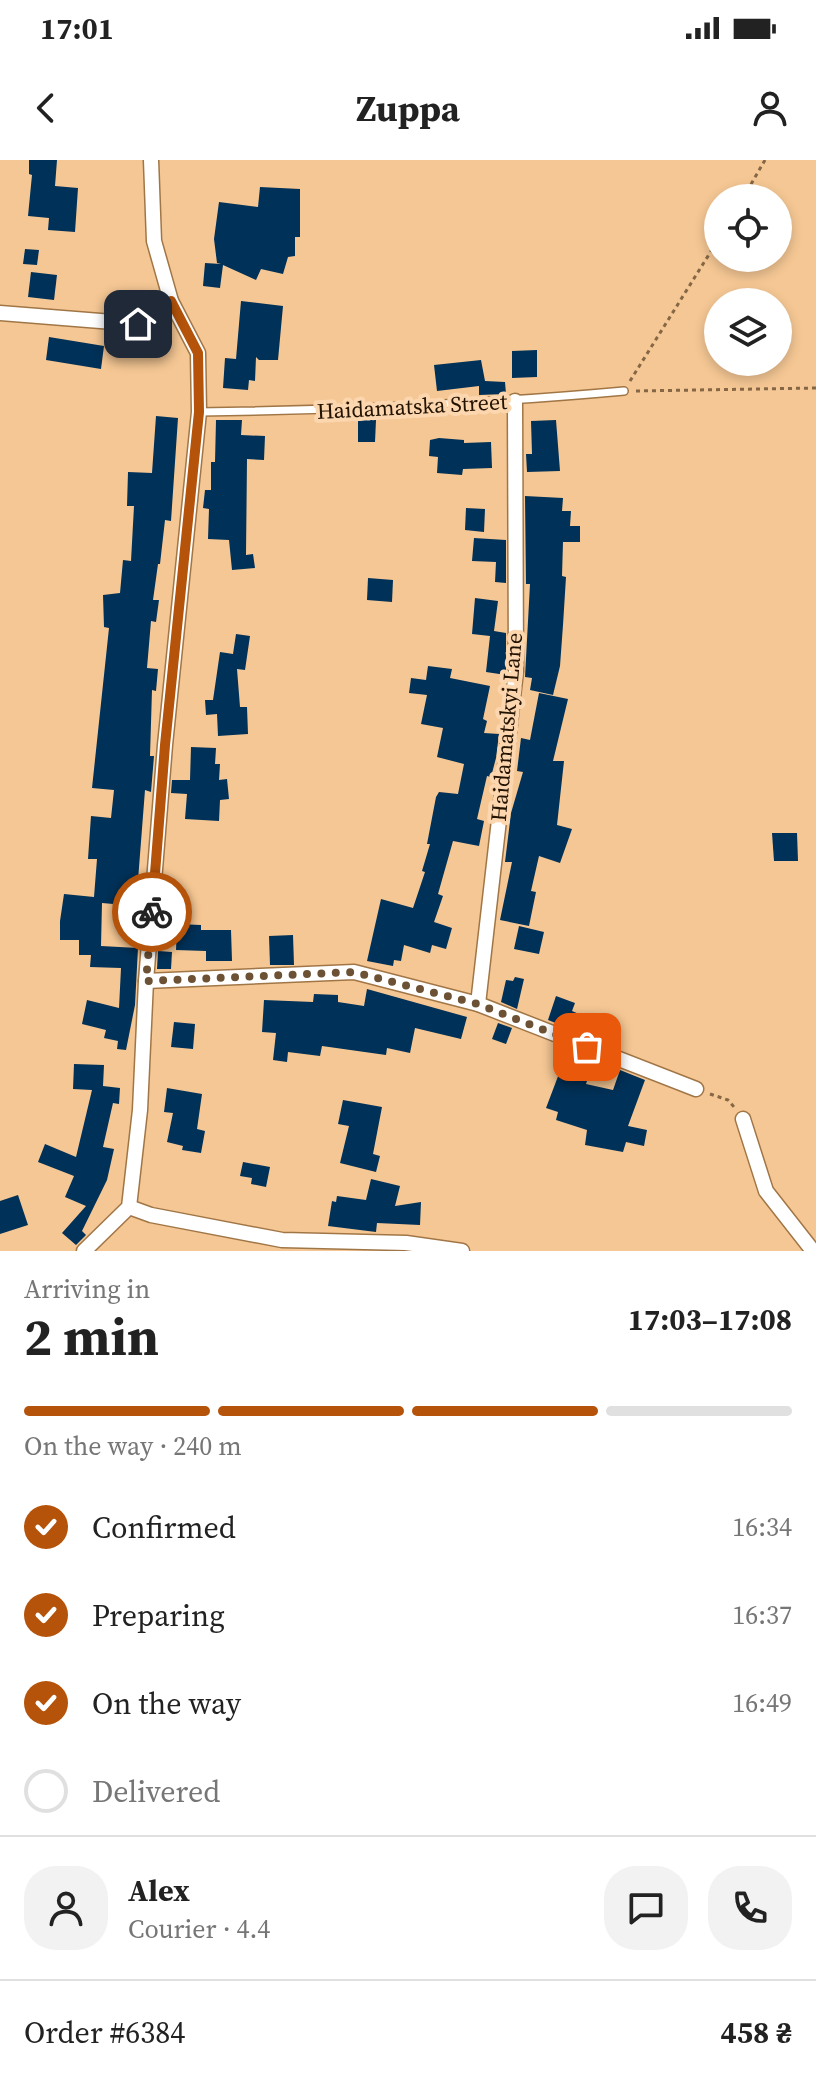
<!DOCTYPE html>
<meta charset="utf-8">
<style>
body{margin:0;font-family:"Source Serif 4",serif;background:#f2f2f2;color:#222;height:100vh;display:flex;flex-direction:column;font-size:30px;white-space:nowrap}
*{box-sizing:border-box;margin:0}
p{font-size:26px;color:#767676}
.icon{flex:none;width:44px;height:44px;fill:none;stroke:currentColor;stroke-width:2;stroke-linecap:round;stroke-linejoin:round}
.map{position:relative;height:1091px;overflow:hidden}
.drawer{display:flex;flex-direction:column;background:#fff;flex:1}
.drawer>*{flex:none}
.fabs{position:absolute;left:704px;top:24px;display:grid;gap:16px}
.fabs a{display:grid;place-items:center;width:88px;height:88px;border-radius:50%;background:#fff;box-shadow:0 4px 12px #0003;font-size:40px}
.pin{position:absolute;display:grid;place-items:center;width:68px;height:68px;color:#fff;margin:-34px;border-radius:16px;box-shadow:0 4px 12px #0006}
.courier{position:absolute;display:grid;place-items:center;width:80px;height:80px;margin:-40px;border:6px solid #b45309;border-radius:50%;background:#fff;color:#222;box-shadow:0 2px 10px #0007}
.headline em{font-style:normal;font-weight:700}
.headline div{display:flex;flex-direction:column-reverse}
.headline{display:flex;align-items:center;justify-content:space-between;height:136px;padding:0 24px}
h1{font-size:52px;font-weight:700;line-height:60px}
.bar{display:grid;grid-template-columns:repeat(4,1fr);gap:12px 8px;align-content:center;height:96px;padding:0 24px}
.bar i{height:10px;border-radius:6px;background:#e0e0e0}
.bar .on{background:#b45309}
.bar p{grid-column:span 4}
.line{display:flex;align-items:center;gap:20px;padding:0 24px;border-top:2px solid #e0e0e0}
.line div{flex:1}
.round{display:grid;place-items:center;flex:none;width:84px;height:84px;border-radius:32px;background:#f2f2f2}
ol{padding:0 24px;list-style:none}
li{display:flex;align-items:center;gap:24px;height:88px}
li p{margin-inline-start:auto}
li .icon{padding:8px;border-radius:50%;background:#b45309;color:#fff;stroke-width:4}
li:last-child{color:#767676}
li i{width:44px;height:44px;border:4px solid #e0e0e0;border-radius:50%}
.status{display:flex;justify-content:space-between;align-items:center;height:56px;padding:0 40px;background:#fff;direction:ltr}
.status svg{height:22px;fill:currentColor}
header{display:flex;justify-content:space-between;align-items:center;height:104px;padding:0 24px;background:#fff;font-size:36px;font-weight:700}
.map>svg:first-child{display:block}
</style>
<div class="status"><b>17:01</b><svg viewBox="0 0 49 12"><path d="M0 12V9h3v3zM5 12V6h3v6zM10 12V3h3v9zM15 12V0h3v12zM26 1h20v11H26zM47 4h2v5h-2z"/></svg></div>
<header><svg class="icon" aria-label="back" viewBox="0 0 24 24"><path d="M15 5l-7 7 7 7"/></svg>Zuppa<svg class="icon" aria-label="person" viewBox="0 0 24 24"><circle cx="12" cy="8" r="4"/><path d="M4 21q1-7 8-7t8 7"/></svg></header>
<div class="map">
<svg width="816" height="1091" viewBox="0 0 816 1091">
<rect width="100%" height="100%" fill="#f5c794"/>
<g fill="#003158">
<path d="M29,0H57L55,26L78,28L75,72L48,70L49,58L28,56L32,15L29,14Z"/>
<path d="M260,27L300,29V77H295V96L288,97L283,114L261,109L256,120L223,105L220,128L203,126L205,103L221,104L217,103L214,79L219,42L258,47Z"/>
<path d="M25,89L39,90L37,105L23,104Z"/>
<path d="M31,112L57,115L54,140L28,137Z"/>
<path d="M241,141L283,146L278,200H259L256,197L255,221L249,220L248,230L223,228L225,198L236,199Z"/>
<path d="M49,177L104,186L101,209L46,200Z"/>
<path d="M537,190V217L512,218V191Z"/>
<path d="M481,200L485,221L505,222L506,234L479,235V226L437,231L434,205Z"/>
<path d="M156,256L178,258L171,361L165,360L160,404H158L153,440H159L156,462L151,461L147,508L158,509L156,531L152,530L150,596H154L151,632L145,630L136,746L102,743L101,786L138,788L135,845L126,890L117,889L118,881L104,878L106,870L82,864L87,840L119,848L121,808L90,807L91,795H79V780H60V761L64,734L94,737L97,699H88L91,656L111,658L114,630L92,628L109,468L104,467L103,435L120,433L123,400L131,401L134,346H127L128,312L152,313Z"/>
<path d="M358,259L376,260L375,282H358Z"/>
<path d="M216,260H242L241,275L265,276L264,300L247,299L246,395L253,394L255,408L232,410L229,380L208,379L209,349L203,348L205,330H211V302H215Z"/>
<path d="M556,260L560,311L527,312L526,294H532L531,261Z"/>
<path d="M439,278L464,280V283L491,282L492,308L463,309L462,315L437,313L438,297L429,296L430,280Z"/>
<path d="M525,336L563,338L562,351H571L570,366H580V382H563L562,416L566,417L563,465L560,506L553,535L530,530L532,518L525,517L530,424H526Z"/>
<path d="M466,348L485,349L484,372L465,370Z"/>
<path d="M474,378L506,380V423L495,422L496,402L472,401Z"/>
<path d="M368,418L393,420L392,442L367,440Z"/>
<path d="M475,438L498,441L494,471L506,473V515L486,512L490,476L472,474Z"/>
<path d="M236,474L250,476L245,510L237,509L240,547H247L248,574L218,576L217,554L206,555L205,540H213L220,492L233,494Z"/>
<path d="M428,506L452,509L450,518L490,526L483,559L487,561L484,573L499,574L496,598L491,617L487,616L477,659L484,661L479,686L453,681L438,734L443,736L434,762L452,768L446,789L432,785L430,793L404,785L401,801L394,800L393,806L367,801L381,739L413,748L425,712L422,711L430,684H427L436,637L439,632L458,634L464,604L437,597L443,568L421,564L427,535L409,533L411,518L426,520Z"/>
<path d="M539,533L568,539L553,601H564L557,665L572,669L560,703L539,696L531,731L536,732L529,766L500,760L512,702H505L511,653L523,612L517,611L521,578L530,580Z"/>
<path d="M191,587L216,588L215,604H220L219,620L227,619L229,639L220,640L219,661L185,659L187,634L171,633L172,620H190Z"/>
<path d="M772,673H797L798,701H774Z"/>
<path d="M177,764L201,765V770H231L232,801H206V791L176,790Z"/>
<path d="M519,766L544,772L539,794L514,789Z"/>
<path d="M293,775L294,805H270L269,776Z"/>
<path d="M158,791L172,792L171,809H157Z"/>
<path d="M515,817L524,819L517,849L501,842L506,820L513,821Z"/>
<path d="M367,829L467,857L461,879L415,868L410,893L387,888L386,895L322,886L320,896L288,892L287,902L273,900L276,873L262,872L264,840L313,842L314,834L338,835V842L364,846Z"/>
<path d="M556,836L575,843L572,851L607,866L602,881L548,860Z"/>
<path d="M174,862L195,864L193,889L171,887Z"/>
<path d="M498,863L512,868L506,884L492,879Z"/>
<path d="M568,890L594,900L586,924L613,930L620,910L645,920L628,966L647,970L644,986L626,982L623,992L585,985L587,970L556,960L558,952L546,948Z"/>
<path d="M74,904L104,905L103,926L120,928L119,944L113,943L103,987L114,989L107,1020L82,1071L86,1075L76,1085L62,1073L86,1046L65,1037L74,1016L38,1002L45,984L76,997L92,930L73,929Z"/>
<path d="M167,928L202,934L197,969L205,971L201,993L182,990L183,986L167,982L173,953L164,952Z"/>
<path d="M343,940L382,947L373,994L380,996L376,1012L340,1003L349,966L338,964Z"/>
<path d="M243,1002L270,1007L266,1027L251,1024L252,1018L240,1016Z"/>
<path d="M371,1019L400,1026L395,1046L421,1042L420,1065L377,1063L376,1072L328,1066L332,1041L336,1042L337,1036L366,1040Z"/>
<path d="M18,1035L28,1065L0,1074V1041Z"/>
</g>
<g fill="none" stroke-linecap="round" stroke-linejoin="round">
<defs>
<path id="service" d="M199,252C341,250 482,244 624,231"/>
<g id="minor">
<path d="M0,153L138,164L157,156L171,141"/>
<path d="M146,821L354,812L478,844L696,929"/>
<path d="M478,844L516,511L515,241"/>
<path d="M743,959L766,1031L813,1091"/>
<path d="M129,1047L151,1055L282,1080L406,1083L462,1091"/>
<path d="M84,1091L129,1047L140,950L146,821L165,585L199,252L198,193L171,141L154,81L151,0"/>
</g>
</defs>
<use href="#service" stroke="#a17646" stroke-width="10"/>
<use href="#minor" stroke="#a17646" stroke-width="17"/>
<g stroke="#856745" stroke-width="3" stroke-dasharray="4 4" stroke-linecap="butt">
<path d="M743,38L765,0"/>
<path d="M630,221L718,80"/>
<path d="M636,231L816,228"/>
<path d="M710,934L728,940L734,947"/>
</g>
<use href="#service" stroke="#fff" stroke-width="7"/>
<use href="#minor" stroke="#fff" stroke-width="14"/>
</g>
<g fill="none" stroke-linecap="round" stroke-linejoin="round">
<path stroke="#6c5134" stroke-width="8" stroke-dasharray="0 14.4" d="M152,752L146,821L354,812L478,844L587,887"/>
<path stroke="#b45309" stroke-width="10" d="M138,164L157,156L171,141L198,193L199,252L165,585L152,752"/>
</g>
<g text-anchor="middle" stroke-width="8" stroke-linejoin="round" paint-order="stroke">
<g font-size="22" fill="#221200" stroke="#fcd6ae">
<text transform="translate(412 246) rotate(-3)" y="8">Haidamatska Street</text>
<text transform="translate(506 567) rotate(-85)" y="8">Haidamatskyi Lane</text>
</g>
</g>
</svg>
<div class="fabs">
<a><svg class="icon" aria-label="locate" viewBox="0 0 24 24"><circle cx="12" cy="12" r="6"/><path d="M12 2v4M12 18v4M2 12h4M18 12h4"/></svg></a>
<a><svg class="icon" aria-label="layers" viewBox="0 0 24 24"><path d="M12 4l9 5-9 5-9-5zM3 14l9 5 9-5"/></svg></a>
</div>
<div class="pin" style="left:587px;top:887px;background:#ea580c"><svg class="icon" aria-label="bag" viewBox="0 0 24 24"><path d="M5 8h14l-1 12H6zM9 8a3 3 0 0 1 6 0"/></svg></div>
<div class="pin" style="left:138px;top:164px;background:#1f2937"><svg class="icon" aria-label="home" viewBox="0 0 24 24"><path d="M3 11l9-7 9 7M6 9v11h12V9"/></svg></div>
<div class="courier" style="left:152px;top:752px"><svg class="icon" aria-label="bike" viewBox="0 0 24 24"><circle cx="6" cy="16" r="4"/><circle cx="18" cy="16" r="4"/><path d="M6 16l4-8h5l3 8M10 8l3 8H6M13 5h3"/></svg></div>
</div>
<section class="drawer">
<div class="headline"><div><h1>2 min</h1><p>Arriving in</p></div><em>17:03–17:08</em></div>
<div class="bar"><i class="on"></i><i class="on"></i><i class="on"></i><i></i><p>On the way · 240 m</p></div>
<ol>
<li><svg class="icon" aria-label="check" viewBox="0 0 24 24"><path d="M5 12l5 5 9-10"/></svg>Confirmed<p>16:34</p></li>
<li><svg class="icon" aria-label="check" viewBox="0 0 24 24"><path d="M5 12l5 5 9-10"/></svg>Preparing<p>16:37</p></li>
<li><svg class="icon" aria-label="check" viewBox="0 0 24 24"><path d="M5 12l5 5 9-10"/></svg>On the way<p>16:49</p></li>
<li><i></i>Delivered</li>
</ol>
<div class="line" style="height:144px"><a class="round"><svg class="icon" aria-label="person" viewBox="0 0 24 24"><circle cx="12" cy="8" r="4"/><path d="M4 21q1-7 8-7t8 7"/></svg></a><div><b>Alex</b><p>Courier · 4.4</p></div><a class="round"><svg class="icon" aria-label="chat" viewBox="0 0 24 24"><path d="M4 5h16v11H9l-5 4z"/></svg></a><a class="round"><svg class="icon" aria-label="phone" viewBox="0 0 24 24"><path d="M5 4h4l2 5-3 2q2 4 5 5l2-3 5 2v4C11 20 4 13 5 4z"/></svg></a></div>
<div class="line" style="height:104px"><div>Order #6384</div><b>458 ₴</b></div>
</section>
